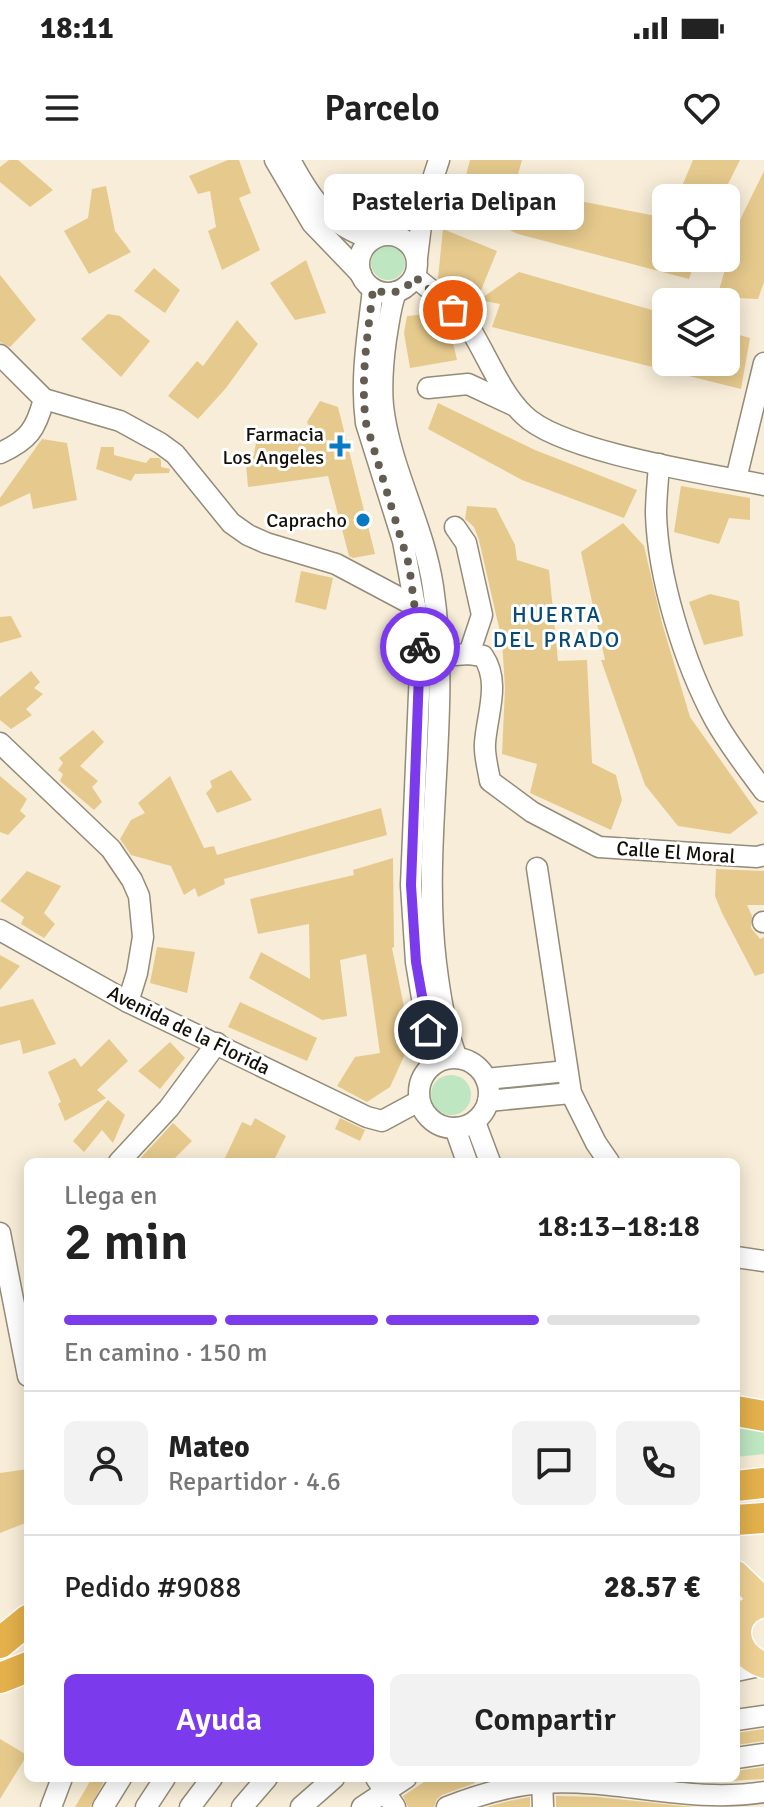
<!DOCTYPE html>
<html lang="es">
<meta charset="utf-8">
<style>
body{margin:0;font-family:Signika,sans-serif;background:#f2f2f2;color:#222;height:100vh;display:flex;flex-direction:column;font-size:30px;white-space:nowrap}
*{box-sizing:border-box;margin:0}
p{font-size:26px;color:#767676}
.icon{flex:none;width:44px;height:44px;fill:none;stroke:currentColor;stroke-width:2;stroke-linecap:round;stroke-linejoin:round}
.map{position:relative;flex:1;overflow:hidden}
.details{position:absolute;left:24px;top:998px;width:716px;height:624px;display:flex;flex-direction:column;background:#fff;border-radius:12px;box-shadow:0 4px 20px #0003}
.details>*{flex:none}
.tools{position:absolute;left:652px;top:24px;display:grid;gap:16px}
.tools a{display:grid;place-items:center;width:88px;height:88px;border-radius:12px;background:#fff;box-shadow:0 4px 20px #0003;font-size:40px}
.pin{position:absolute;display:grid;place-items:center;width:68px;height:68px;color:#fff;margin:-34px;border:4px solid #fff;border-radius:50%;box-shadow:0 2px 8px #0007}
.courier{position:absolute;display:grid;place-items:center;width:80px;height:80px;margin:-40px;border:6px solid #7c3aed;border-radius:50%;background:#fff;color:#222;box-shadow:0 2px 10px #0007}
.bubble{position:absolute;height:56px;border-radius:12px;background:#fff;box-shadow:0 4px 20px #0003;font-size:26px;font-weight:600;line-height:56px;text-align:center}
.summary em{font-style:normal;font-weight:600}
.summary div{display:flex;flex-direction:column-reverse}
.summary{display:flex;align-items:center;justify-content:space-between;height:136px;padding:0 40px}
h1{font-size:52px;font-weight:600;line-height:60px}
.bar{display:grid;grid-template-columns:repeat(4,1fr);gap:12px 8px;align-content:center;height:96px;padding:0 40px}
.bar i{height:10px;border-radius:6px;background:#e0e0e0}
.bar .selected{background:#7c3aed}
.bar p{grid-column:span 4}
.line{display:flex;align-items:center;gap:20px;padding:0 40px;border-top:2px solid #e0e0e0}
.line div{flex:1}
.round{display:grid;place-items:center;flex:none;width:84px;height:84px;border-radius:12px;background:#f2f2f2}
.primary-button{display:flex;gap:16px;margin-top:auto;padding:16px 40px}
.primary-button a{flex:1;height:92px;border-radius:12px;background:#7c3aed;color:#fff;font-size:32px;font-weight:600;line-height:92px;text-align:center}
.primary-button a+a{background:#f2f2f2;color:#222}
.status{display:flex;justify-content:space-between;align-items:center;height:56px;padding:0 40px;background:#fff;direction:ltr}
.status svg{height:22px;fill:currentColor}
header{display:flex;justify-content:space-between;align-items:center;height:104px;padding:0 40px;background:#fff;font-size:36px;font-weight:600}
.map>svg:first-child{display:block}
</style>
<div class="status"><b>18:11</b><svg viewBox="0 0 49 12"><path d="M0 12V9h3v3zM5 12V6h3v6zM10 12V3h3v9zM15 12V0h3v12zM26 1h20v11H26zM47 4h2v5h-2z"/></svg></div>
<header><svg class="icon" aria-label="menu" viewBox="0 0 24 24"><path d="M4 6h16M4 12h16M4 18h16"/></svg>Parcelo<svg class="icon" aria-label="heart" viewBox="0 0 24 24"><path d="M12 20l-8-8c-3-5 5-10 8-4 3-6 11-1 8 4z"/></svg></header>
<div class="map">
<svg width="764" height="1647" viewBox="0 0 764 1647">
<rect width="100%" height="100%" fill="#f7edd8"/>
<g fill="#bee6c1">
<circle cx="388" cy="103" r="17"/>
<circle cx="451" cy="935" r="20"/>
<path d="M736,1260L764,1265V1294L736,1297Z"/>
</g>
<g fill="#e6ca8d">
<path d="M9,0H18L53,30L30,47L0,22V7Z"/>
<path d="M228,0H239L251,33L239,38L260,90L222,110L208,71L216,67L210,31L198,34L189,16Z"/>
<path d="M470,0H522L514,28L666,58V98H696L689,119L518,74L458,46Z"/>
<path d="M693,0H740L721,38H677Z"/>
<path d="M764,11V122L758,139L717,137L739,62Z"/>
<path d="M106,26L115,71L131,92L89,114L64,71L88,58L92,29Z"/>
<path d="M443,69L497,91L477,140L463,138L438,118Z"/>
<path d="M306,100L326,153L295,160L270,123Z"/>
<path d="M154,108L180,130L165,153L134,131Z"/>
<path d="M519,112L666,154V202H726V171L750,178L741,229L492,167L500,144L479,140Z"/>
<path d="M0,115L36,160L10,187L0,182Z"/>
<path d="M108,154L120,156L150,181L121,217L81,179Z"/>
<path d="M430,154L450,170L457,200L410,208L404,173L407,156Z"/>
<path d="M237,160L258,184L226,228L198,259L168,236L197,201L203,206Z"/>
<path d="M320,241L338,247L375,394L353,398L349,396L328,316L248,327L246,303L254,294L256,283L311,271L307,262Z"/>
<path d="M438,243L535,290L637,330L624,358L522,320L428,269Z"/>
<path d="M42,279L67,283L77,340L33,349L30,333L0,347V338Z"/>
<path d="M101,287H114V295L146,303L150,298H159L161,300V307L170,309L169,313L135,314L131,321L96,309Z"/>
<path d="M681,326L750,338V360L729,358L719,384L674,372Z"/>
<path d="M467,346L496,348L515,385L517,400L549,410L558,501L587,500L592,603L616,615L622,640L611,670L530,633L537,604L502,594L505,528L502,481L479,380L474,367L465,359Z"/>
<path d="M623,363L644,386L662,463L690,557L758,653L730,674L678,666L645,625L601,500H605L581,392Z"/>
<path d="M301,411L333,418L326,450L295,442Z"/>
<path d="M710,434L739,441L743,476L704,485L689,442Z"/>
<path d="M11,456L22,477L0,483V457Z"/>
<path d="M31,511L40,522L34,528L43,534L26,549L32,555L11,569L0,560V537Z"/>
<path d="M93,570L104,582L80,606L98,621L92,627L102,642L94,650L60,621L63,614L58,610L63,603L59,598Z"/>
<path d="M231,610L252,640L217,653L206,633L212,627L210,621Z"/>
<path d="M0,616L27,639L20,651L26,656L8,675L0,672Z"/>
<path d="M170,616L204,688L214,686L217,695L381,648L387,675L224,719L225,724L198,737L195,728L184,735L171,706L131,695L120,679L131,660L145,653L138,643Z"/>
<path d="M393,698L394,787L392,788L411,881L390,927L367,942L337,926L355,897L380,893L366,794L340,800L347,856L322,860L249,818L261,792L310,819L309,764L258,774L250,739L354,715L353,710Z"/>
<path d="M716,709L764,711V745H747L752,756L751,768L760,779L764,777V813L755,816L722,753L715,736Z"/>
<path d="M27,711L61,726L44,753L55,764L44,778L21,764L24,757L0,741Z"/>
<path d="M157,787L195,792L187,833L150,823Z"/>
<path d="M0,795L20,806L0,830Z"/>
<path d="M33,839L56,884L23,894L20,880L0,885V847Z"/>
<path d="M240,842L317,878L307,901L228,867Z"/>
<path d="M109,879L128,901L97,930L106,938L65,961L58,944L61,942L48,912L75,898L81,907Z"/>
<path d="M170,882L185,898L160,929L138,911Z"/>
<path d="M108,940L125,955L113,983L102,970L84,992L73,981Z"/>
<path d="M255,958L286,976L273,1002H223L242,962L251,966Z"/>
<path d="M340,958L365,970L360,981L335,969Z"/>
<path d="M173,963L192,981L171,1002H137Z"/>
<path d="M28,1309V1362L0,1373V1313Z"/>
<path d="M764,1569V1581L736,1585V1573Z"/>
<path d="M0,1579L27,1595L0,1639Z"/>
<path d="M764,1607V1619L709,1622L662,1618H736V1611Z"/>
<path d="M92,1618H106L90,1647H75Z"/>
<path d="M430,1618H472L475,1623L442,1635L437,1639L434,1647H408L403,1636Z"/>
<path d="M556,1636L597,1637L694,1647H556Z"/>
<path d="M530,1637V1647H486L509,1641Z"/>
</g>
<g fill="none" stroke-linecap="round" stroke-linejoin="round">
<defs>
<g id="minor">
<path d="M275,0L312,63L361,114"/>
<path d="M290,0C311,39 328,65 372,79"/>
<circle cx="388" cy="104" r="29"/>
<path d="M417,98L423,49L439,0"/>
<path d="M415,117C433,132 455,147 469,167C487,195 500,232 524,255C561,292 709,314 764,325"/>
<path d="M373,129C368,174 360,218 366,263L403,381L418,462L420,510L411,725L416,802L431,892L430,907"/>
<path d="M396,132C390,147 389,163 386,179C383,201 381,224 383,246C390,308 424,365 433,427C452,552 421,678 436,803C440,835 445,868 457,898"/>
<path d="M0,195L44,239L120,261L160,283L175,294L231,363L248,375L266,383L336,404L415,446"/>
<path d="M428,228L468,224L515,246"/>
<path d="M0,293C29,280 36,269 44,239"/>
<path d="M659,304C658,321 656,337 656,354C658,418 684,503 715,560C729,585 747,608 764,631"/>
<path d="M736,319L764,203"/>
<path d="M455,367L466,383L482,455L469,494"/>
<path d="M440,496L469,494L483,496C501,522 487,554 485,583C484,595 488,608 490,621L532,652L599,687L757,697L764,695"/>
<path d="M0,583L111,689L132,720L139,736L143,777L137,813L128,842"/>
<path d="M537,708L571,933L596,983L609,1002"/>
<path d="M763,762H764"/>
<path d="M0,770L128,842L367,957L382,961L419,941"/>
<circle cx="454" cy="933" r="35"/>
<path d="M486,919L567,911"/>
<path d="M488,941L571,933"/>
<path d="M475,962L490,1002"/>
<path d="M455,968L467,1002"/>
<path d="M119,1002L169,948L217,883"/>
<path d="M0,1073L28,1216"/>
<path d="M736,1097L764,1101"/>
<path d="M736,1511L764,1505"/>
<path d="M736,1560L764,1556"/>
<path d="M736,1598L764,1594"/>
<path d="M376,1618L395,1647"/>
<path d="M542,1618L543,1647"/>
<path d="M51,1647L62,1618"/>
<path d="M103,1647L121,1618"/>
<path d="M146,1647L165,1618"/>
<path d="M190,1647L212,1618"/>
<path d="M242,1647L267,1618"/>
<path d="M301,1647L334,1618"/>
<path d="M362,1647L406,1618"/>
<path d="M447,1647C478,1635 510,1625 543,1623C617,1618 690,1644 764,1632"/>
</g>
<g id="major">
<path d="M736,1414L764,1441"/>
<path d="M764,1444C728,1452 731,1494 764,1505"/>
</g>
<g id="highway">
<path d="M736,1251L764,1256"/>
<path d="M736,1326L764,1323"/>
<path d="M736,1360L764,1358"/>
<path d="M0,1483L28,1460"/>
<path d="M0,1518L28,1507"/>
</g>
</defs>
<use href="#minor" stroke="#948b78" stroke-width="23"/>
<use href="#major" stroke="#fff" stroke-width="29"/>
<use href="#highway" stroke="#fff" stroke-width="33"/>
<use href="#minor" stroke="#fff" stroke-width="20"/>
<use href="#major" stroke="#eed093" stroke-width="26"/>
<use href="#highway" stroke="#e3b04b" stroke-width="30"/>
</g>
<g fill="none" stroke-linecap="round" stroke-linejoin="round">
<path stroke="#635d51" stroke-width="8" stroke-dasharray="0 14.4" d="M420,487L409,405L366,263C360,218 368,174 373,129C390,136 404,133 415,117L453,150"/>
<path stroke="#7c3aed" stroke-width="10" d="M420,487L411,725L416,802L428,870"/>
</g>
<g fill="#0879c3" stroke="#fff" stroke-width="3">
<path d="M336 274h8v8h8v8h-8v8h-8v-8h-8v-8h8z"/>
<circle cx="363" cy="360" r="8"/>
</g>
<g text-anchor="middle" stroke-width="6" stroke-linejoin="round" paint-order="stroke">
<g font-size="20" fill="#131009" stroke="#fff" text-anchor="end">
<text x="324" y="281">Farmacia<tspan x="324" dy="23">Los Angeles</tspan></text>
<text x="347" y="367">Capracho</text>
</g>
<g font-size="20" fill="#131009" stroke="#fff">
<text transform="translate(676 692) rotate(4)" y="7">Calle El Moral</text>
<text transform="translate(189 870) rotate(26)" y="7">Avenida de la Florida</text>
</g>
<g font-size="22" letter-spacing="2" fill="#074b7a" stroke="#fff">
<text x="557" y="462">HUERTA<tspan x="557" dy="25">DEL PRADO</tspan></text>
</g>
</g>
</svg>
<div class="tools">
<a><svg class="icon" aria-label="locate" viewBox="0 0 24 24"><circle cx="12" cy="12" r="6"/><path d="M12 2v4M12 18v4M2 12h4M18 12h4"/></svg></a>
<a><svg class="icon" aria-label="layers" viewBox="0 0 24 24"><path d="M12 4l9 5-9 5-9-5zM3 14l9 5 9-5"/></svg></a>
</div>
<div class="pin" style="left:453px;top:150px;background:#ea580c"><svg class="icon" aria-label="bag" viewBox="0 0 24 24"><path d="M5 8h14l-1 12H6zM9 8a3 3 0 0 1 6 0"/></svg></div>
<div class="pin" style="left:428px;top:870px;background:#1f2937"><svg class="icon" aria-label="home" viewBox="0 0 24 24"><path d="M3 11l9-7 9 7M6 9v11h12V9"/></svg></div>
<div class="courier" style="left:420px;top:487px"><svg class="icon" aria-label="bike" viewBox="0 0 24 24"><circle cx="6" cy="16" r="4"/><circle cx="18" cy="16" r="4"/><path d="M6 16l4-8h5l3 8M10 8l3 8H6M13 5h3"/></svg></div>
<div class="bubble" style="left:324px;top:14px;width:260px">Pasteleria Delipan</div>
<section class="details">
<div class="summary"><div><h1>2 min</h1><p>Llega en</p></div><em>18:13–18:18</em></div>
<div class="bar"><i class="selected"></i><i class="selected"></i><i class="selected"></i><i></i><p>En camino · 150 m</p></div>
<div class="line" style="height:144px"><a class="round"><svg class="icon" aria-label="person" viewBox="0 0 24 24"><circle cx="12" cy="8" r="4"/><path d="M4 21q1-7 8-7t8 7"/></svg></a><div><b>Mateo</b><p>Repartidor · 4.6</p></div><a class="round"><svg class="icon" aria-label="chat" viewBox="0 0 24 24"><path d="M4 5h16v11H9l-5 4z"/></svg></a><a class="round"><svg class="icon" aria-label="phone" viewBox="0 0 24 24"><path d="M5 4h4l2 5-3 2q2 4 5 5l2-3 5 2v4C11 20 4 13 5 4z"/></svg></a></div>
<div class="line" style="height:104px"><div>Pedido #9088</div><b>28.57 €</b></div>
<div class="primary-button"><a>Ayuda</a><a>Compartir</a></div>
</section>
</div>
